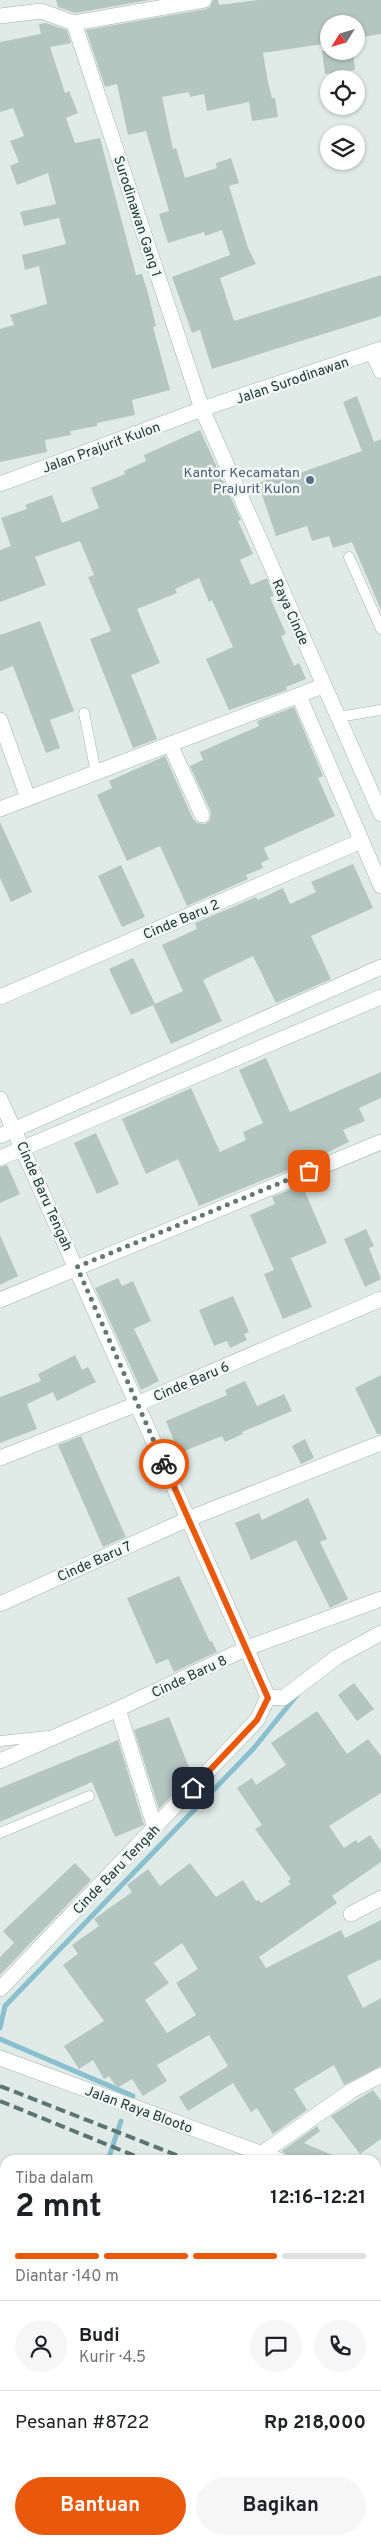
<!DOCTYPE html>
<html lang="id">
<meta charset="utf-8">
<style>
body{margin:0;font-family:Overpass,sans-serif;background:#f6f6f6;color:#202124;height:100vh;display:flex;flex-direction:column;font-size:19px;white-space:nowrap}
*{box-sizing:border-box;margin:0}
p{font-size:16px;color:#757577}
.icon{flex:none;width:28px;height:28px;fill:none;stroke:currentColor;stroke-width:2;stroke-linecap:round;stroke-linejoin:round}
.map{position:relative;flex:1;overflow:hidden}
.details{position:absolute;left:0px;top:2155px;width:381px;height:390px;display:flex;flex-direction:column;background:#fff;border-radius:15px 15px 0 0;box-shadow:0 1px 4px #0004}
.details>*{flex:none}
.needle{width:32px;rotate:233deg}
.tools{position:absolute;left:320px;top:15px;display:grid;gap:10px}
.tools a{display:grid;place-items:center;width:45px;height:45px;border-radius:50%;background:#fff;box-shadow:0 1px 4px #0004;font-size:25px}
.pin{position:absolute;display:grid;place-items:center;width:42px;height:42px;color:#fff;margin:-21px;border-radius:10px;box-shadow:0 2px 8px #0006}
.courier{position:absolute;display:grid;place-items:center;width:50px;height:50px;margin:-25px;border:4px solid #ea580c;border-radius:50%;background:#fff;color:#222;box-shadow:0 1px 6px #0007}
.overview em{font-style:normal;font-weight:700}
.overview div{display:flex;flex-direction:column-reverse}
.overview{display:flex;align-items:center;justify-content:space-between;height:85px;padding:0 15px}
h1{font-size:32px;font-weight:700;line-height:38px}
.bar{display:grid;grid-template-columns:repeat(4,1fr);gap:8px 5px;align-content:center;height:60px;padding:0 15px}
.bar i{height:6px;border-radius:4px;background:#e0e0e0}
.bar .selected{background:#ea580c}
.bar p{grid-column:span 4}
.line{display:flex;align-items:center;gap:12px;padding:0 15px;border-top:1px solid #e0e0e0}
.line div{flex:1}
.round{display:grid;place-items:center;flex:none;width:52px;height:52px;border-radius:26px;background:#f6f6f6}
.button{display:flex;gap:10px;margin-top:auto;padding:10px 15px}
.button a{flex:1;height:58px;border-radius:30px;background:#ea580c;color:#fff;font-size:20px;font-weight:700;line-height:58px;text-align:center}
.button a+a{background:#f6f6f6;color:#202124}
.map>svg:first-child{display:block}
</style>
<div class="map">
<svg width="381" height="2545" viewBox="0 0 381 2545">
<rect width="100%" height="100%" fill="#e0ebe7"/>
<g fill="none" stroke-linecap="round" stroke-linejoin="round">
<g stroke="#89bfcf" stroke-width="5">
<path d="M0,2028L5,2006L254,1748L297,1695"/>
<path d="M0,2039L133,2096"/>
<path d="M108,2160L121,2121"/>
<path d="M0,2339L5,2333"/>
</g>
</g>
<g fill="#b5c5c0" fill-rule="evenodd">
<path d="M56,0H150L75,13L58,7Z"/>
<path d="M213,0H218L219,5L258,0H381V34L356,38V24H329V43L263,53L268,82L272,98H275L278,117L252,121L249,102L207,111L204,94L190,97L189,92L162,97L173,149L176,148L185,178L217,168L216,163L231,158L239,183L229,186L248,248L256,264L220,278L234,321L381,275V316L212,369L200,330L192,333L172,277L230,255L222,230L205,236L204,232L168,243L159,214L169,211L146,131L128,135L117,84L105,87L86,30L206,9L210,7Z"/>
<path d="M46,23L67,30L71,43L50,47L65,93L69,91L78,113L66,118L75,143L100,138L136,275L142,274L148,293L156,326L153,327L170,390L132,400L135,415L97,423V426L70,431L71,435L45,440L47,452L0,462V329L14,325L10,315L47,304L39,266L25,270L22,255L66,244L59,218L24,226L20,212L56,204L48,173L17,185L10,166L19,162L10,141L24,136L13,108L0,112V42L41,34L39,24Z"/>
<path d="M322,51H353L355,70L325,74Z"/>
<path d="M357,396L374,442L381,439V610L352,542L333,548L329,536L312,541L307,526L276,536L258,483L285,474L286,478L362,451L343,402Z"/>
<path d="M200,430L241,520L238,521L253,554L240,560L251,585L267,578L274,596L270,597L286,634L281,636L294,666L299,663L306,679L286,687L287,690L229,710L206,659L233,647L212,600L209,602L199,578L175,589L177,593L137,609L160,663L131,675L157,739L133,748L90,639L111,631L88,577L94,575L80,541L35,557L46,585L0,602V550L11,546L1,518L27,509L25,505L52,495L62,523L99,508L91,488L125,474L124,471L146,461L144,455Z"/>
<path d="M40,621L74,711L50,720L60,748L46,753L13,666L0,671V635Z"/>
<path d="M294,707L323,776L318,778L335,816L264,848L269,859L261,863L263,868L246,875L248,879L187,906L160,846L127,861L97,795L112,788L109,781L165,756L193,819L197,823L205,824L210,820L211,812L190,766L203,760L200,752L259,726L257,721Z"/>
<path d="M0,822L32,892L11,902L0,878Z"/>
<path d="M353,864L373,908L311,936L331,979L276,1003L253,956L203,980L222,1021L171,1044L153,1005L183,991L162,945L197,929L195,923L256,897L258,900L283,888L290,904L316,892L311,882Z"/>
<path d="M121,865L145,917L122,927L98,876Z"/>
<path d="M133,958L155,1004L131,1015L109,969Z"/>
<path d="M266,1058L290,1112L381,1072V1098L359,1108L365,1121L343,1130L349,1142L308,1162L199,1206L178,1159L146,1174L122,1119L191,1088L220,1152L246,1140L243,1132L263,1123L239,1070Z"/>
<path d="M96,1133L119,1184L97,1194L74,1143Z"/>
<path d="M7,1165L20,1194L0,1203V1167Z"/>
<path d="M302,1185L327,1243L291,1258L312,1307L283,1319L264,1274L274,1270L250,1215L275,1204L272,1197Z"/>
<path d="M366,1229L374,1246L369,1248L381,1279L365,1287L344,1239Z"/>
<path d="M0,1235L18,1276L0,1285Z"/>
<path d="M118,1278L122,1286L133,1281L151,1321L134,1329L159,1381L141,1390L95,1288Z"/>
<path d="M233,1296L249,1332L244,1334L247,1340L230,1348L227,1341L214,1346L199,1310Z"/>
<path d="M75,1355L82,1370L88,1367L96,1382L57,1401L53,1392L27,1404L37,1429L0,1443V1397L41,1381L38,1374Z"/>
<path d="M381,1375V1434H377L355,1388Z"/>
<path d="M245,1381L257,1406L284,1394L292,1411L242,1432L243,1434L225,1442L222,1436L179,1453L166,1421L227,1395L225,1390Z"/>
<path d="M81,1436L126,1537L103,1547L58,1445Z"/>
<path d="M305,1439L314,1458L301,1464L292,1446Z"/>
<path d="M308,1498L327,1539L320,1542L348,1599L330,1608L296,1540L251,1560L235,1523L259,1513L262,1520Z"/>
<path d="M179,1576L210,1642L212,1641L217,1652L174,1672L168,1659L156,1664L127,1598Z"/>
<path d="M354,1683L374,1709L357,1721L338,1695Z"/>
<path d="M317,1711L347,1754L368,1739L381,1756V1793L329,1826L344,1848L356,1840L358,1843L370,1835L381,1851V1862L332,1896L337,1903L259,1957L266,1968L341,1930L345,1938L381,1920V1959L347,1976L363,2008L381,1998V2066L344,2085L334,2065L294,2089L307,2110L273,2134L257,2108L251,2112L233,2083L188,2111L179,2097L228,2066L209,2035L157,2065L167,2081L143,2096L132,2079L117,2088L109,2076L104,2079L93,2060L79,2069L64,2046L104,2021L63,1965L78,1954L72,1945L99,1926L94,1919L132,1892L127,1885L148,1869L160,1886L190,1863L216,1897L243,1880L256,1901L259,1900L261,1903L291,1884L288,1881L291,1879L255,1829L262,1825L237,1788L252,1778L256,1785L286,1765L271,1743ZM182,1943L198,1969L176,1983L196,2015L167,2033L145,2000L169,1983L154,1963Z"/>
<path d="M169,1717L192,1775L159,1809L134,1730Z"/>
<path d="M118,1740L144,1825L115,1837L92,1782L0,1822V1788Z"/>
<path d="M75,1863L91,1880L0,1975V1957L14,1943L3,1931Z"/>
<path d="M373,2090L381,2101V2139L360,2154L331,2116Z"/>
<path d="M317,2126L320,2131L304,2143L344,2160H292L282,2151Z"/>
</g>
<g fill="none" stroke-linecap="round" stroke-linejoin="round">
<defs>
<g id="lane">
<path d="M349,557L381,629"/>
<path d="M84,713L96,773"/>
<path d="M338,717L381,710"/>
<path d="M0,1741L48,1736"/>
<path d="M0,1833L89,1796"/>
</g>
<g id="street">
<path d="M0,16L41,11L74,23"/>
<path d="M74,23L202,409"/>
<path d="M74,23L204,0"/>
<path d="M372,352L381,371"/>
<path d="M299,696L381,886"/>
<path d="M0,720L28,798"/>
<path d="M170,744L202,815"/>
<path d="M0,809L323,686"/>
<path d="M0,997L361,841"/>
<path d="M0,1099L268,1697L257,1720L0,1989"/>
<path d="M0,1136L381,967"/>
<path d="M0,1158L381,997"/>
<path d="M0,1300L381,1142"/>
<path d="M0,1458L137,1404L381,1299"/>
<path d="M0,1604L188,1519L381,1443"/>
<path d="M268,1697L283,1698L337,1657L381,1633"/>
<path d="M118,1709L155,1828"/>
<path d="M0,1761L118,1709L247,1648L381,1599"/>
<path d="M351,1914L381,1898"/>
<path d="M0,2058L279,2160"/>
<path d="M261,2154L351,2091L381,2075"/>
<path d="M376,2196L381,2197"/>
</g>
<g id="secondary">
<path d="M202,409L381,814"/>
<path d="M0,484L202,409L381,349"/>
</g>
</defs>
<use href="#lane" stroke="#a3b2ae" stroke-width="11"/>
<use href="#street" stroke="#a3b2ae" stroke-width="16"/>
<use href="#secondary" stroke="#9fb6af" stroke-width="16"/>
<use href="#lane" stroke="#fff" stroke-width="10"/>
<use href="#street" stroke="#fff" stroke-width="15"/>
<use href="#secondary" stroke="#fff" stroke-width="15"/>
<g stroke="#5b7671" stroke-width="4" stroke-dasharray="10 5" stroke-linecap="butt">
<path d="M0,2086L189,2160"/>
<path d="M0,2101L145,2160"/>
<path d="M376,2234L381,2236"/>
<path d="M376,2250L381,2252"/>
</g>
</g>
<g fill="none" stroke-linecap="round" stroke-linejoin="round">
<path stroke="#647873" stroke-width="5" stroke-dasharray="0 9" d="M164,1464L77,1267L309,1171"/>
<path stroke="#ea580c" stroke-width="6" d="M164,1464L268,1698L257,1720L193,1788"/>
</g>
<circle fill="#5c6f8a" stroke="#f0f7f4" stroke-width="2" cx="310" cy="480" r="5"/>
<g text-anchor="middle" stroke-width="5" stroke-linejoin="round" paint-order="stroke">
<g font-size="14" fill="#213a35" stroke="#f0f7f4">
<text transform="translate(138 216) rotate(72)" y="5">Surodinawan Gang 1</text>
<text transform="translate(292 380) rotate(-19)" y="5">Jalan Surodinawan</text>
<text transform="translate(101 447) rotate(-20)" y="5">Jalan Prajurit Kulon</text>
<text transform="translate(291 612) rotate(66)" y="5">Raya Cinde</text>
<text transform="translate(181 919) rotate(-23)" y="5">Cinde Baru 2</text>
<text transform="translate(45 1196) rotate(66)" y="5">Cinde Baru Tengah</text>
<text transform="translate(191 1381) rotate(-23)" y="5">Cinde Baru 6</text>
<text transform="translate(94 1561) rotate(-24)" y="5">Cinde Baru 7</text>
<text transform="translate(189 1676) rotate(-25)" y="5">Cinde Baru 8</text>
<text transform="translate(116 1869) rotate(-46)" y="5">Cinde Baru Tengah</text>
<text transform="translate(139 2109) rotate(20)" y="5">Jalan Raya Blooto</text>
</g>
<g font-size="14" fill="#4e5e75" stroke="#f0f7f4" text-anchor="end">
<text x="300" y="477">Kantor Kecamatan<tspan x="300" dy="16">Prajurit Kulon</tspan></text>
</g>
</g>
</svg>
<div class="tools">
<a><svg class="needle" viewBox="-14 -14 28 28"><path d="M0-13l5 13h-10z" fill="#e53935"/><path d="M0 13l5-13h-10z" fill="#757577"/></svg></a>
<a><svg class="icon" aria-label="locate" viewBox="0 0 24 24"><circle cx="12" cy="12" r="6"/><path d="M12 2v4M12 18v4M2 12h4M18 12h4"/></svg></a>
<a><svg class="icon" aria-label="layers" viewBox="0 0 24 24"><path d="M12 4l9 5-9 5-9-5zM3 14l9 5 9-5"/></svg></a>
</div>
<div class="pin" style="left:309px;top:1171px;background:#ea580c"><svg class="icon" aria-label="bag" viewBox="0 0 24 24"><path d="M5 8h14l-1 12H6zM9 8a3 3 0 0 1 6 0"/></svg></div>
<div class="pin" style="left:193px;top:1788px;background:#1f2937"><svg class="icon" aria-label="home" viewBox="0 0 24 24"><path d="M3 11l9-7 9 7M6 9v11h12V9"/></svg></div>
<div class="courier" style="left:164px;top:1464px"><svg class="icon" aria-label="bike" viewBox="0 0 24 24"><circle cx="6" cy="16" r="4"/><circle cx="18" cy="16" r="4"/><path d="M6 16l4-8h5l3 8M10 8l3 8H6M13 5h3"/></svg></div>
<section class="details">
<div class="overview"><div><h1>2 mnt</h1><p>Tiba dalam</p></div><em>12:16–12:21</em></div>
<div class="bar"><i class="selected"></i><i class="selected"></i><i class="selected"></i><i></i><p>Diantar · 140 m</p></div>
<div class="line" style="height:90px"><a class="round"><svg class="icon" aria-label="person" viewBox="0 0 24 24"><circle cx="12" cy="8" r="4"/><path d="M4 21q1-7 8-7t8 7"/></svg></a><div><b>Budi</b><p>Kurir · 4.5</p></div><a class="round"><svg class="icon" aria-label="chat" viewBox="0 0 24 24"><path d="M4 5h16v11H9l-5 4z"/></svg></a><a class="round"><svg class="icon" aria-label="phone" viewBox="0 0 24 24"><path d="M5 4h4l2 5-3 2q2 4 5 5l2-3 5 2v4C11 20 4 13 5 4z"/></svg></a></div>
<div class="line" style="height:65px"><div>Pesanan #8722</div><b>Rp 218,000</b></div>
<div class="button"><a>Bantuan</a><a>Bagikan</a></div>
</section>
</div>
